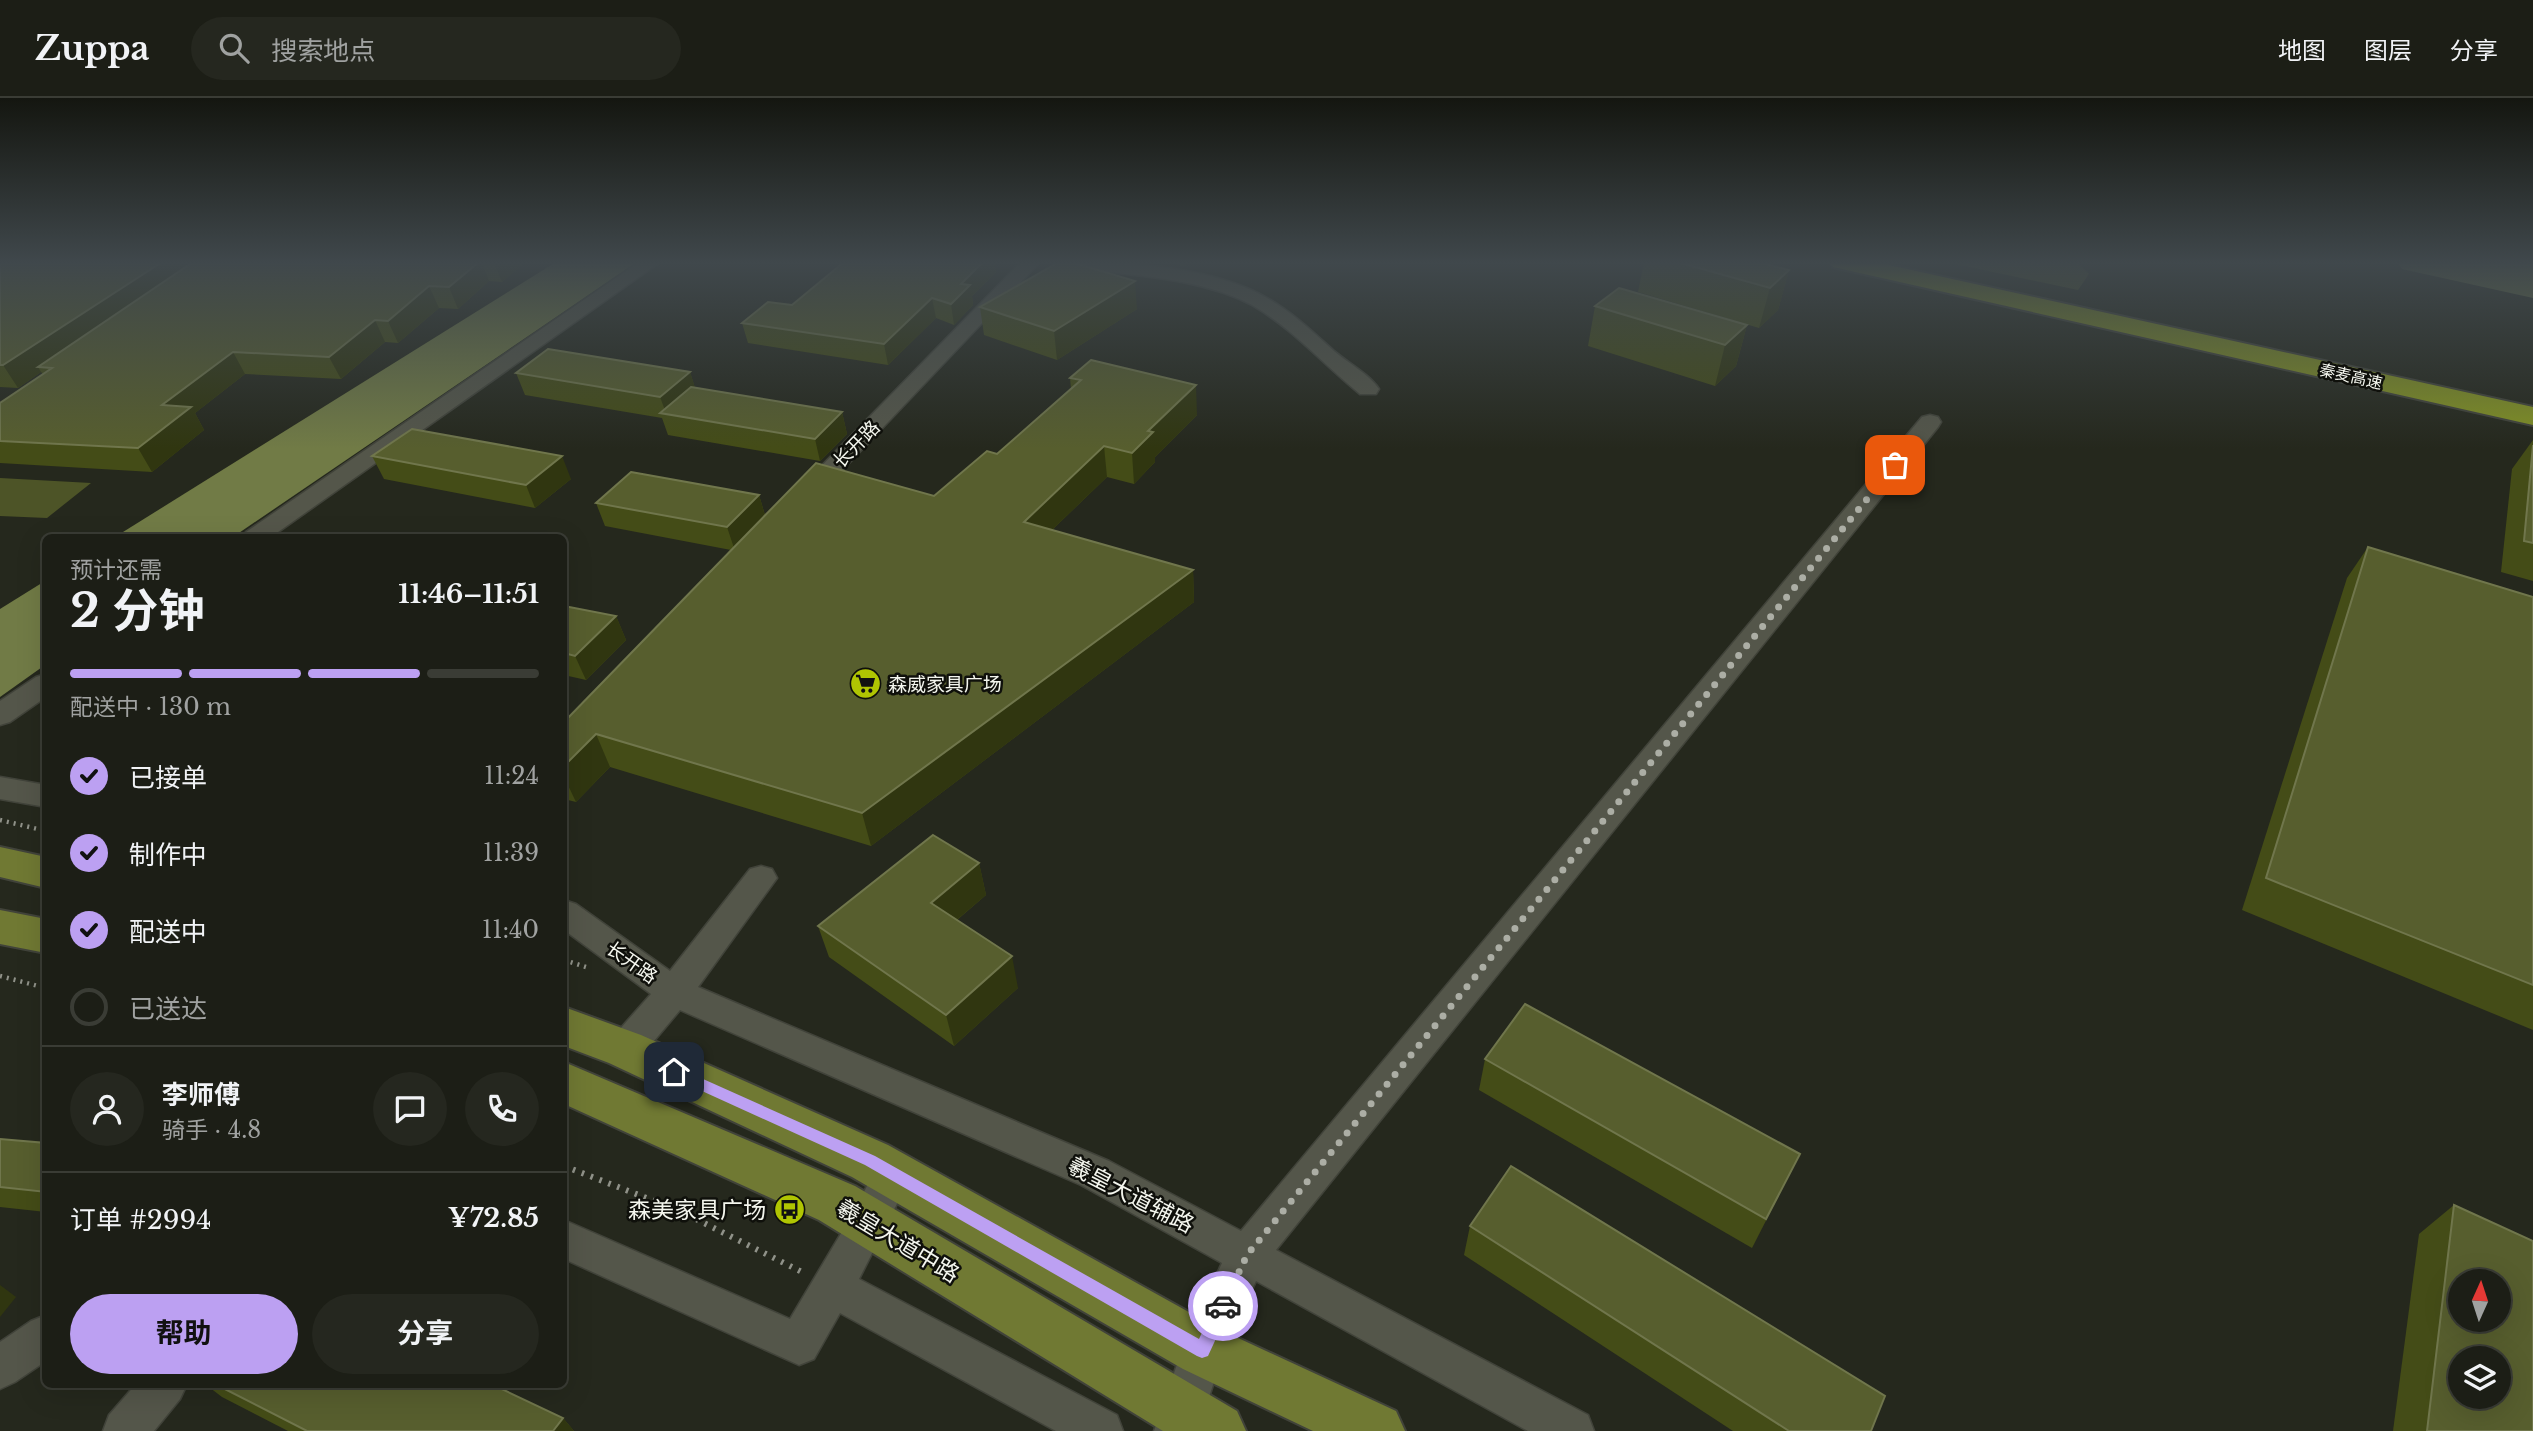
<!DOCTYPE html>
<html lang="zh">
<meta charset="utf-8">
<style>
body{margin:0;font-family:"Libre Baskerville","Noto Sans SC",serif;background:#25271f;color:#f1f3f6;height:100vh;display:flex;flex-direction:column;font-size:26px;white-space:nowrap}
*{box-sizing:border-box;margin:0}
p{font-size:23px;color:#a0a2a1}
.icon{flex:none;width:38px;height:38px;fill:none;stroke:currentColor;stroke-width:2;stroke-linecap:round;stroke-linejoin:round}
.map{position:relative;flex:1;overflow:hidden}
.sheet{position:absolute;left:42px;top:436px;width:525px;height:854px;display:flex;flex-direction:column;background:#1c1e16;border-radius:10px;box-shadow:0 7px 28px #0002,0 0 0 2px #3a3c35}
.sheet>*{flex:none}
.needle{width:46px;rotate:3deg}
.buttons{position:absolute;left:2448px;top:1171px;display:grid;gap:14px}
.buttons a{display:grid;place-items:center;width:63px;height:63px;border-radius:50%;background:#1c1e16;box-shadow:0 7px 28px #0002,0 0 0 2px #3a3c35;font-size:35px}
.pin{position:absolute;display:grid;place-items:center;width:60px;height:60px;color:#fff;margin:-30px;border-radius:14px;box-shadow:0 4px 10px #0006}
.courier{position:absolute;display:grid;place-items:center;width:70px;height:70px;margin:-35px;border:5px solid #bca0f2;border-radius:50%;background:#fff;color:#222;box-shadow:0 2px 9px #0007}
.overview em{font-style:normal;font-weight:700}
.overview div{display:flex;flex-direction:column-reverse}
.overview{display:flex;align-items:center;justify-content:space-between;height:119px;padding:0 28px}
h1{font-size:46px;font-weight:700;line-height:52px}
.bar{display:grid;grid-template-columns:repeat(4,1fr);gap:10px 7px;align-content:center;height:84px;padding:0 28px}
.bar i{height:9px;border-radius:5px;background:#3a3c35}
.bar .on{background:#bca0f2}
.bar p{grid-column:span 4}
.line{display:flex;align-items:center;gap:18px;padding:0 28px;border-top:2px solid #3a3c35}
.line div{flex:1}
.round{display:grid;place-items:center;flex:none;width:74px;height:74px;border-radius:37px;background:#25271f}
ol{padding:0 28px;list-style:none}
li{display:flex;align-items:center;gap:21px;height:77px}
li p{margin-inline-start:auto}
li .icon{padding:7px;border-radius:50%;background:#bca0f2;color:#111;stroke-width:4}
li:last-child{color:#a0a2a1}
li i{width:38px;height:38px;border:4px solid #3a3c35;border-radius:50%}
.button{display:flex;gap:14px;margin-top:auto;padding:14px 28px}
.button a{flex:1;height:80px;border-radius:42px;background:#bca0f2;color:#111;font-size:28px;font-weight:700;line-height:80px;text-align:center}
.button a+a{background:#25271f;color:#f1f3f6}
header{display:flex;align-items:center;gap:42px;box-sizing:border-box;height:98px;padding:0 35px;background:#1c1e16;border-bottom:2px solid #3a3c35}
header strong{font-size:33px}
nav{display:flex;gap:38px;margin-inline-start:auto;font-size:24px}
.search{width:490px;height:63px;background:#25271f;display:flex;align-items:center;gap:18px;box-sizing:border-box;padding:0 24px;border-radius:38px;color:#a0a2a1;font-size:26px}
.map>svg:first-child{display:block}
</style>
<header>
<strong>Zuppa</strong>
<div class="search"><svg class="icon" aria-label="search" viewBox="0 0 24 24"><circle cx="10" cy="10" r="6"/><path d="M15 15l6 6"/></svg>搜索地点</div>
<nav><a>地图</a><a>图层</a><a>分享</a></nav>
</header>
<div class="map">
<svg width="2533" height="1333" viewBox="0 0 2533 1333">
<rect width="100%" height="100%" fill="#25281d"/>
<g fill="#4d5427">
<path d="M1946,164H2077L2089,176L2078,192Z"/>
<path d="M0,380L91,385L47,420L0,418Z"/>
</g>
<g fill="#717b46">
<path d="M556,164H637L233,439H115Z"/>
<path d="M2441,164H2533V195Z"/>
<path d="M45,483V567L0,599V511Z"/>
</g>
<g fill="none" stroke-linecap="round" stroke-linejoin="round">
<path fill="#717b46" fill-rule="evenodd" d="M2398,164H2456L2533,180V200L2402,171Z"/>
<defs>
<g id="minor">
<path d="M639,164H660L271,439H243L246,434Z"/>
<path d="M1021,164H1040L813,403H797L793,398L797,393Z"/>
<path d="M1064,164C1126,164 1212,168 1267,200C1292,214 1313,234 1334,253C1348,265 1369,276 1379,291L1376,296H1360C1324,267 1292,230 1252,207C1199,179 1131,178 1073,170Z"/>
<path d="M1930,317L1938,319L1941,324L1938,329L1276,1152L1588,1317L1594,1333H1528L1256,1183L1223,1256L1198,1333H1154L1182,1252L1222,1165L1081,1087L680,912L638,962L625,966L612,962L607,951L612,940L651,896L564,832V802L576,806L670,873L750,771L761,768L772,771L777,780L698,889L1109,1063L1241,1133L1922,319Z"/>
<path d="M46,576V599L10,624L0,627V603L36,579Z"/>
<path d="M0,679L46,687V709L0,701Z"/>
<path d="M893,1058L907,1064L912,1076L859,1181L1117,1317L1123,1333H1056L840,1215L814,1261L799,1267L564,1161V1122L790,1221L855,1112L879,1064Z"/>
<path d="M46,1217V1263L15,1284L0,1291V1244L31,1223Z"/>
<path d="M136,1286H187L180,1301L154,1333H103L109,1317Z"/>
</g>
<g id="major">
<path d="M0,749L46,759V790L0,779Z"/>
<path d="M0,812L46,821V855L0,846Z"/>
<path d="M564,909L641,937L888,1047L1223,1233L1396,1313L1405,1333H1313L1183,1271L852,1079L609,965L564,948Z"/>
<path d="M564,964L855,1088L1237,1313L1246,1333H1163L819,1122L564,1006Z"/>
</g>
<path id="highway" d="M1830,164H1875L2533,309V327L1842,171L1833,169Z"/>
</defs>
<use href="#minor" stroke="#41433a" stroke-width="3"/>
<use href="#major" stroke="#41433a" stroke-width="4"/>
<use href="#highway" stroke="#41433a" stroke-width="4"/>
<g stroke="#909289" stroke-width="4.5" stroke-dasharray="2 5" stroke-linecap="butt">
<path d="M0,722L46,733"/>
<path d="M564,862L589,870"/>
<path d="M0,878L46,890"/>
</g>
<path stroke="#909289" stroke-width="6" stroke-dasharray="2.5 7" stroke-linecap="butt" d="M564,1068L680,1113L802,1174"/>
<use href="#minor" fill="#54564a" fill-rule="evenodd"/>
<use href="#major" fill="#707933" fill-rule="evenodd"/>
<use href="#highway" fill="#829124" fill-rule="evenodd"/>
</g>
<g fill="#444c17">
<path d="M0,164H525L502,184L489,183L458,211L439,210L398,245L385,244L341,281L245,276L195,315L204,332L152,374L0,365V305L43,276L41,274L18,290L0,289Z"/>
<path d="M844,164H994L996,174L972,198L973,207L954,227L936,220L888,267L748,245L742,225L792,207Z"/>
<path d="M1168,164H1191L1184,168Z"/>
<path d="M1644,164H1758L1789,172L1778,212L1759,230L1638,194Z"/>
<path d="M1595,208L1747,227L1736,268L1715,288L1588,248Z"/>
<path d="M980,209L1137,211L1057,262L984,237Z"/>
<path d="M690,274L695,290L842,314L847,336L820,363L668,337L662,320L525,297L516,275Z"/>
<path d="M1070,280L1197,317L1155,359V364L1134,386L1107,379L1052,432L1193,472L1194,504L871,748L610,669L576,704L564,701V624L731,452L605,428L596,405L759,397L765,417L934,398L997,356L1071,291Z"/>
<path d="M2533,342V483L2501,474L2512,371Z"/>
<path d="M372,358L571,381L535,410L384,381Z"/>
<path d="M2368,449L2533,499V932L2242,812L2347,480Z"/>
<path d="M564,508L616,518L626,542L586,582L564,577Z"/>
<path d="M979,765L986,797L957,822L1018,890L954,948L829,859L818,828Z"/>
<path d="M1485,961L1800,1056L1752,1150L1479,992Z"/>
<path d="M0,1041L46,1045V1114L0,1109Z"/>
<path d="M2454,1107L2533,1333H2393L2419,1136Z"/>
<path d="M1470,1128L1871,1333H1733L1464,1157Z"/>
<path d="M205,1286H491L563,1320L574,1333H288L222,1299Z"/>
</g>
<g fill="#303610">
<path d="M162,164H205L38,269L41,274L18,290L3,267Z"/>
<path d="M479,164H481L489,183L458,211L449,189Z"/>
<path d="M494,164H525L502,184Z"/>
<path d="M973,164H994L996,174L972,198L973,207L954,227L951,206Z"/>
<path d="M1184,164H1191L1184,168Z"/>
<path d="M1789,172L1778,212L1759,230L1770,190Z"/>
<path d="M1135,183L1137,211L1057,262L1054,233Z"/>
<path d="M429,188L439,210L398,245L388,223Z"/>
<path d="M932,200L936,220L888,267L884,246Z"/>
<path d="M375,222L385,244L341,281L329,259Z"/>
<path d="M1747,227L1736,268L1715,288L1725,247Z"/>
<path d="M233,254L245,276L195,315L204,332L152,374L138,350L162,307Z"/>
<path d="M690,274L697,296L666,315L660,299Z"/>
<path d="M1196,287L1197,317L1155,359V364L1134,386L1132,355L1148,333Z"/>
<path d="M842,314L847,336L820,363L815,341Z"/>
<path d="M1104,348L1107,379L1028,455L1024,424Z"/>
<path d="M562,358L571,381L535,410L526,387Z"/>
<path d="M759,397L766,421L735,453L727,429Z"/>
<path d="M1193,472L1194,504L871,748L862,715Z"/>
<path d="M616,518L626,542L586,582L575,558Z"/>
<path d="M596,636L610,669L576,704L564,679V668Z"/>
<path d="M979,765L986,797L939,837L931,805Z"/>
<path d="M1012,858L1018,890L954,948L946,917Z"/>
<path d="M0,1187L16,1199L0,1219Z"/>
<path d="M563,1320L574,1333H553Z"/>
</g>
<g fill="#575e2e" stroke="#70764c" stroke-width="2" fill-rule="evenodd">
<path d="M0,164H162L3,267H0Z"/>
<path d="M193,164H479L449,189L429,188L388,223L375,222L329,259L233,254L162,307L191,309L138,350L0,343V305L52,270L38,269Z"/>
<path d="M844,164H983L961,186L970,187L951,206L932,200L884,246L742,225L768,204L792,207Z"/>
<path d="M1059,164H1071L1135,183L1054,233L980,209Z"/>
<path d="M1677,164H1758L1789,172L1770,190Z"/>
<path d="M1619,190L1747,227L1725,247L1595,208Z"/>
<path d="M548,251L690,274L660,299L516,275Z"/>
<path d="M1091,262L1196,287L1148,333L1153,334L1132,355L1104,348L1024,424L1193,472L862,715L596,636L564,668V624L816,365L934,398L987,353L997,356L1081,282L1070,280Z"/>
<path d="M691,289L842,314L815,341L660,315Z"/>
<path d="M412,331L562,358L526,387L372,358Z"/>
<path d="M2533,347V445L2524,443Z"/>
<path d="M631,374L759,397L727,429L596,405Z"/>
<path d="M2368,449L2533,499V887L2266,780Z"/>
<path d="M564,508L616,518L575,558L564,555Z"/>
<path d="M933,737L979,765L931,805L1012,858L946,917L818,828Z"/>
<path d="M1525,906L1800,1056L1766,1121L1485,961Z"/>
<path d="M0,1041L46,1045V1094L0,1089Z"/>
<path d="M1511,1068L1885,1298L1871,1333H1789L1470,1128Z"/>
<path d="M2454,1107L2533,1143V1333H2427ZM2460,1183H2499V1222H2460ZM2460,1260H2499V1298H2460Z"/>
<path d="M215,1286H491L563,1320L553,1333H307Z"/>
</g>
<linearGradient id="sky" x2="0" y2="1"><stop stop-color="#141610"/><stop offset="0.47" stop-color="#40484c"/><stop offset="1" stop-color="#40484c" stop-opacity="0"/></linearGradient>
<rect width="2533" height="351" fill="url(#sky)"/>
<path fill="#bca0f2" d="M674,968L875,1058L1199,1241L1217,1203L1223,1200L1229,1203L1231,1208L1208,1258L1202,1260L1197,1258L865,1067L669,978V969Z"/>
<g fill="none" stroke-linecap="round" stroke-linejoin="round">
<path stroke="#acaea5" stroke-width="7" stroke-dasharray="0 12.6" d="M1223,1208L1247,1157L1895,367"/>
</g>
<defs>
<symbol id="supermarket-disc" viewBox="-11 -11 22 22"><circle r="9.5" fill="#b0c502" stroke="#0f100b"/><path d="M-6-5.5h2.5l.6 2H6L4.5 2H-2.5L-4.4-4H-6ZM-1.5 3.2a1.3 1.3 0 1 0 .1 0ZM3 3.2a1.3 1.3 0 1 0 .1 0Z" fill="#111"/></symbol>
<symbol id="bus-disc" viewBox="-11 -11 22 22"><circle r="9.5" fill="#b0c502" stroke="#0f100b"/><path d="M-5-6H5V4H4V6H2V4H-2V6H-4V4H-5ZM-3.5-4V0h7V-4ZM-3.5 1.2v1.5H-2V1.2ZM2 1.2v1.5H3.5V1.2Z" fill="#111"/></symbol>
</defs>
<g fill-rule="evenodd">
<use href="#supermarket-disc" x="848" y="568" width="35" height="35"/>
<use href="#bus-disc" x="772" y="1094" width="35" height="35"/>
</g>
<g text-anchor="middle" stroke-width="5" stroke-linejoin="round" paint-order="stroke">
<g font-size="16" fill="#f4f6ee" stroke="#0f100b">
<text transform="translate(2351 278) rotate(13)" y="6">秦麦高速</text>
</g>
<g font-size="19" fill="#f4f6ee" stroke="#0f100b">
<text transform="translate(856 346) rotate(-46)" y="7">长开路</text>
<text transform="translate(632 864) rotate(35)" y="7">长开路</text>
</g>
<g font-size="19" fill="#f4f6ee" stroke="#0f100b" text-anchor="start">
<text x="888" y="593">森威家具广场</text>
</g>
<g font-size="23" fill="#f4f6ee" stroke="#0f100b">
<text transform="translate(1131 1097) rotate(27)" y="8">羲皇大道辅路</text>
<text transform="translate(898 1143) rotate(31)" y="8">羲皇大道中路</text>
</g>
<g font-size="23" fill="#f4f6ee" stroke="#0f100b" text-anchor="end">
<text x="766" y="1120">森美家具广场</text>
</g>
</g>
</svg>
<div class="buttons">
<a><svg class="needle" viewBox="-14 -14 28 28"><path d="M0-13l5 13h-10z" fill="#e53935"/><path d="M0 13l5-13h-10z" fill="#a0a2a1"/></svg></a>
<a><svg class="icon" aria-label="layers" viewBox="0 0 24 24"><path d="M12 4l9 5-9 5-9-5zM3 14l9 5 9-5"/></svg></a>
</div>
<div class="pin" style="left:1895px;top:367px;background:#ea580c"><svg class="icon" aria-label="bag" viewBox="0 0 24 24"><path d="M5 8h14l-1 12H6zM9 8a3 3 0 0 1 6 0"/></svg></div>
<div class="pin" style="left:674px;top:974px;background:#1f2937"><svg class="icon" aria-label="home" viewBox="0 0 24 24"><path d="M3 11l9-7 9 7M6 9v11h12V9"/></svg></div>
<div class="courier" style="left:1223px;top:1208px"><svg class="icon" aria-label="car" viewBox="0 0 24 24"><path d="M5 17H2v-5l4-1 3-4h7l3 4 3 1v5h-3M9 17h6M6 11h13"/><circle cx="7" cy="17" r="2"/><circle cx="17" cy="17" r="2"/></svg></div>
<section class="sheet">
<div class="overview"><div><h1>2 分钟</h1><p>预计还需</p></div><em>11:46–11:51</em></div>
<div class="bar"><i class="on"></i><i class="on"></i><i class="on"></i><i></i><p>配送中 · 130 m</p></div>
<ol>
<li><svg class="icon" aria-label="check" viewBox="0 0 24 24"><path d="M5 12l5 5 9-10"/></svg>已接单<p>11:24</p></li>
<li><svg class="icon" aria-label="check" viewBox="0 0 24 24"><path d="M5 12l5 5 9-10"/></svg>制作中<p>11:39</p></li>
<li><svg class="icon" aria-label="check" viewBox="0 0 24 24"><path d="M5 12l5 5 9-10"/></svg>配送中<p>11:40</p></li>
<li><i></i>已送达</li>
</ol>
<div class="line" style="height:126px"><a class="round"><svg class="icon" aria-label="person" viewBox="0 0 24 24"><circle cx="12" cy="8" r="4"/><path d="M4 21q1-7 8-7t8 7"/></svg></a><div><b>李师傅</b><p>骑手 · 4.8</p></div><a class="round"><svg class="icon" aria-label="chat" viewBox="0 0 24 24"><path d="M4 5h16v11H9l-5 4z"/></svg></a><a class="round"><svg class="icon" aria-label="phone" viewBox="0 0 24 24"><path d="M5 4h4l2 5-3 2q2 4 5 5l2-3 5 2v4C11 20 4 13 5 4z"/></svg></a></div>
<div class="line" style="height:91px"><div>订单 #2994</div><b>¥72.85</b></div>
<div class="button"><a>帮助</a><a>分享</a></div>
</section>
</div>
